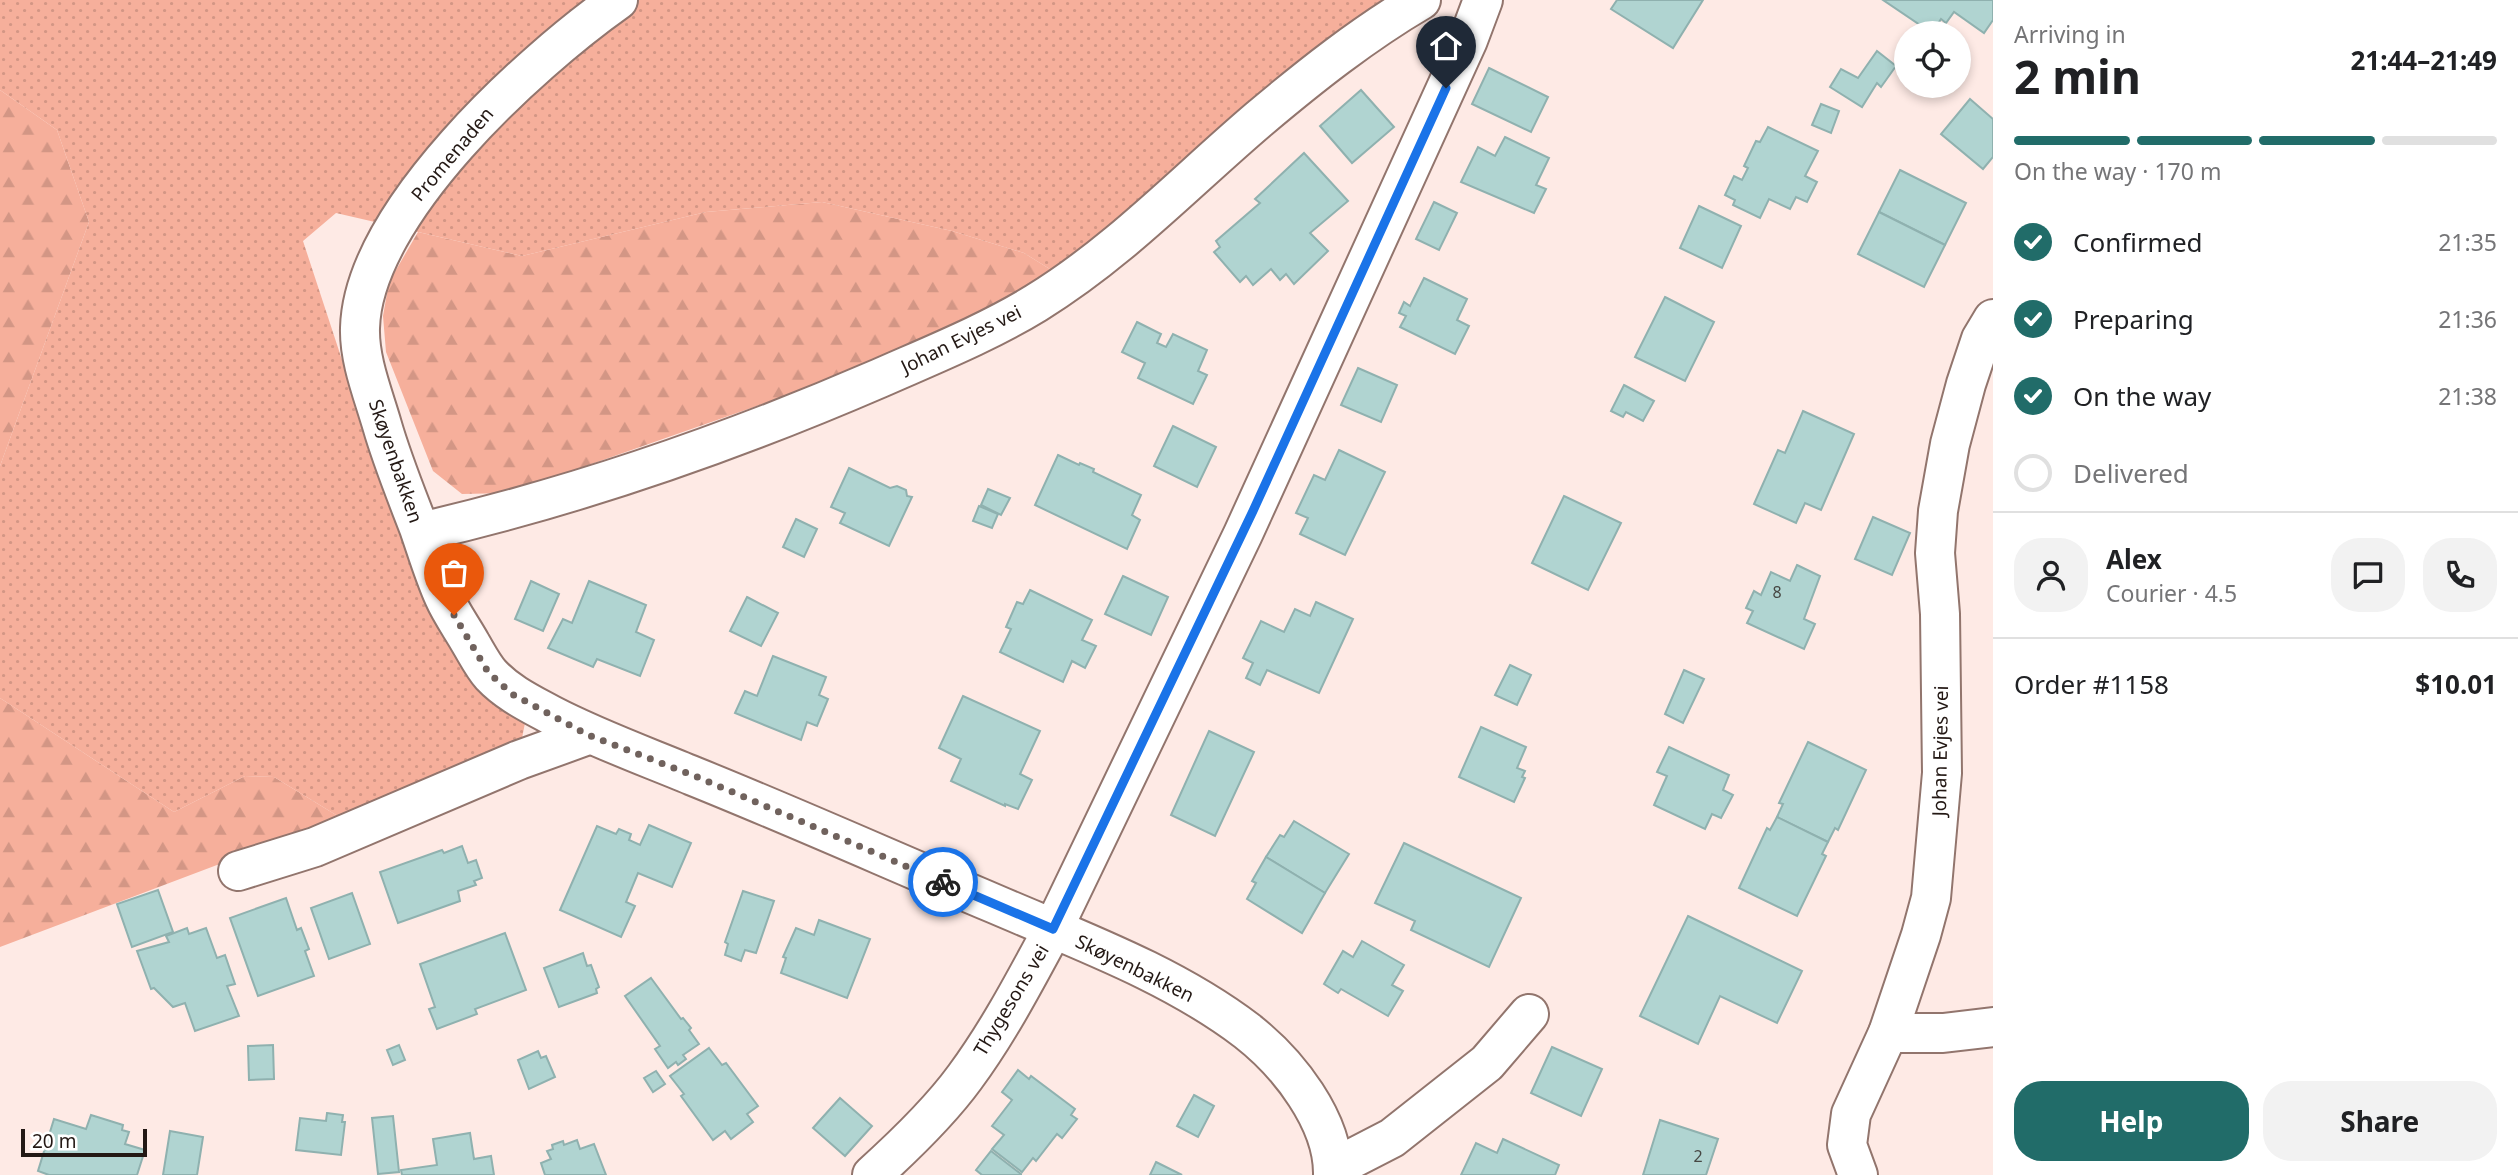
<!DOCTYPE html>
<meta charset="utf-8">
<style>
body{margin:0;font-family:"Noto Sans",sans-serif;background:#f2f2f2;color:#202124;height:100vh;display:flex;flex-direction:column;font-size:26px;white-space:nowrap}
*{box-sizing:border-box;margin:0}
p{font-size:23px;color:#757577}
.icon{flex:none;width:38px;height:38px;fill:none;stroke:currentColor;stroke-width:2;stroke-linecap:round;stroke-linejoin:round}
.map{position:relative;flex:1;overflow:hidden}
.side{display:flex;flex-direction:column;background:#fff;width:525px}
.side>*{flex:none}
.buttons{position:absolute;left:1894px;top:21px;display:grid;gap:14px}
.buttons a{display:grid;place-items:center;width:77px;height:77px;border-radius:50%;background:#fff;box-shadow:0 4px 10px #0003;font-size:35px}
.scale{position:absolute;left:21px;bottom:18px;width:126px;box-sizing:border-box;padding-left:7px;border:4px solid #231814;border-top:0;font-size:19px;line-height:24px;white-space:nowrap;color:#231814;-webkit-text-stroke:5px #fff;paint-order:stroke}
.pin{position:absolute;display:grid;place-items:center;width:60px;height:60px;color:#fff;margin:-72px -30px;border-radius:50% 50% 50% 0;rotate:-45deg;box-shadow:0 0 7px #0007}
.pin .icon{rotate:45deg}
.courier{position:absolute;display:grid;place-items:center;width:70px;height:70px;margin:-35px;border:5px solid #1a73e8;border-radius:50%;background:#fff;color:#222;box-shadow:0 2px 9px #0007}
.head em{font-style:normal;font-weight:700}
.head div{display:flex;flex-direction:column-reverse}
.head{display:flex;align-items:center;justify-content:space-between;height:119px;padding:0 21px}
h1{font-size:46px;font-weight:700;line-height:52px}
.bar{display:grid;grid-template-columns:repeat(4,1fr);gap:10px 7px;align-content:center;height:84px;padding:0 21px}
.bar i{height:9px;border-radius:5px;background:#e0e0e0}
.bar .on{background:#216c69}
.bar p{grid-column:span 4}
.line{display:flex;align-items:center;gap:18px;padding:0 21px;border-top:2px solid #e0e0e0}
.line div{flex:1}
.round{display:grid;place-items:center;flex:none;width:74px;height:74px;border-radius:28px;background:#f2f2f2}
ol{padding:0 21px;list-style:none}
li{display:flex;align-items:center;gap:21px;height:77px}
li p{margin-inline-start:auto}
li .icon{padding:7px;border-radius:50%;background:#216c69;color:#fff;stroke-width:4}
li:last-child{color:#757577}
li i{width:38px;height:38px;border:4px solid #e0e0e0;border-radius:50%}
.cta{display:flex;gap:14px;margin-top:auto;padding:14px 21px}
.cta a{flex:1;height:80px;border-radius:28px;background:#216c69;color:#fff;font-size:28px;font-weight:700;line-height:80px;text-align:center}
.cta a+a{background:#f2f2f2;color:#202124}
main{display:flex;flex:1;min-height:0}
.map>svg:first-child{display:block}
</style>
<main>
<div class="map">
<svg width="1993" height="1175" viewBox="0 0 1993 1175">
<defs>
<pattern id="forest-firs" width="22" height="20" patternUnits="userSpaceOnUse" patternTransform="scale(1.75)"><rect width="22" height="20" fill="#f6af9b"/><path d="M5 1l3.5 6h-7zM16 11l3.5 6h-7z" fill="#d39685"/></pattern>
<pattern id="park-dots" width="8" height="8" patternUnits="userSpaceOnUse" patternTransform="scale(1.75)"><rect width="8" height="8" fill="#f6af9b"/><path d="M2 2h.1M6 6h.1" fill="none" stroke="#d39685" stroke-width="1.8" stroke-linecap="round"/></pattern>
</defs>
<rect width="100%" height="100%" fill="#feeae5"/>
<g fill="url(#forest-firs)">
<path d="M0,90L57,130L89,222L0,466Z"/>
<path d="M822,202L952,231L1024,253L1053,271L983,319L902,355L509,493L462,494L433,471L386,352L383,316L389,282L418,232L522,256L706,212Z"/>
<path d="M0,698L174,812L245,776L274,777L341,818L0,947Z"/>
</g>
<path fill="url(#park-dots)" d="M0,0H1383L1331,36L1216,134L1139,207L1053,271L1024,253L952,231L822,202L706,212L522,256L336,213L303,241L344,366L443,628L500,706L525,723L520,748L341,818L274,777L245,776L174,812L0,698V466L89,222L57,130L0,90Z"/>
<g fill="#b0d4d1" stroke="#8fb1af" stroke-width="2">
<path d="M1617,0H1703L1673,48L1611,9Z"/>
<path d="M1883,0H1993V20L1984,33L1954,12L1946,23L1941,19L1932,33Z"/>
<path d="M1877,51L1896,66L1881,87L1877,83L1862,107L1830,87L1841,69L1858,78Z"/>
<path d="M1489,68L1548,97L1531,132L1472,104Z"/>
<path d="M1361,90L1394,127L1352,163L1320,126Z"/>
<path d="M1970,99L1993,119V157L1983,169L1941,134Z"/>
<path d="M1821,104L1839,111L1831,133L1812,125Z"/>
<path d="M1768,127L1818,151L1805,176L1817,182L1807,202L1796,197L1790,209L1769,199L1760,218L1733,205L1735,200L1725,195L1734,176L1742,180L1748,168L1744,166L1756,141L1760,142Z"/>
<path d="M1505,137L1549,158L1536,185L1546,189L1534,213L1461,182L1478,147L1495,156Z"/>
<path d="M1304,153L1348,201L1310,233L1328,251L1294,284L1286,274L1280,280L1271,269L1253,285L1246,276L1240,282L1214,252L1220,247L1216,241L1260,203L1255,199Z"/>
<path d="M1900,170L1966,203L1945,245L1879,212Z"/>
<path d="M1434,202L1457,213L1439,250L1416,239Z"/>
<path d="M1699,206L1741,226L1722,268L1680,248Z"/>
<path d="M1879,212L1945,245L1924,287L1858,254Z"/>
<path d="M1424,278L1467,299L1457,320L1469,326L1455,354L1400,327L1406,316L1399,313L1404,302L1410,306Z"/>
<path d="M1665,297L1714,322L1685,381L1635,357Z"/>
<path d="M1137,322L1161,334L1157,343L1166,347L1173,334L1207,350L1198,371L1207,375L1193,404L1138,378L1145,363L1122,352Z"/>
<path d="M1358,368L1397,385L1381,422L1341,405Z"/>
<path d="M1624,385L1654,401L1643,421L1626,412L1623,417L1611,411Z"/>
<path d="M1803,411L1854,434L1821,510L1805,503L1796,523L1754,504L1778,450L1785,453Z"/>
<path d="M1173,426L1216,447L1197,487L1154,466Z"/>
<path d="M1339,450L1385,472L1345,555L1300,534L1308,518L1296,513L1314,475L1325,480Z"/>
<path d="M1058,455L1079,465L1080,463L1094,469L1093,472L1141,495L1132,515L1140,520L1127,549L1035,505Z"/>
<path d="M849,468L890,488L897,486L906,490L907,496L912,497L889,546L840,523L845,513L831,507Z"/>
<path d="M988,489L1010,498L1001,515L981,505Z"/>
<path d="M1564,496L1621,523L1588,590L1532,563Z"/>
<path d="M979,506L998,514L992,528L973,521Z"/>
<path d="M1873,517L1910,533L1892,575L1855,559Z"/>
<path d="M796,519L817,529L804,557L783,547Z"/>
<path d="M1797,565L1820,576L1804,619L1815,624L1804,649L1747,623L1753,611L1746,608L1754,591L1761,595L1771,572L1790,581Z"/>
<path d="M1123,576L1168,597L1151,635L1105,614Z"/>
<path d="M531,581L559,594L543,631L515,619Z"/>
<path d="M589,581L646,605L636,632L654,640L640,676L597,659L593,667L548,648L563,619L572,623Z"/>
<path d="M1030,590L1092,620L1082,640L1096,646L1085,668L1072,661L1063,682L1000,652L1011,629L1006,627L1017,602L1023,604Z"/>
<path d="M747,597L778,613L761,646L730,631Z"/>
<path d="M1316,602L1353,619L1319,693L1267,670L1260,685L1246,678L1253,663L1243,658L1261,621L1284,632L1295,609L1310,616Z"/>
<path d="M773,656L826,677L819,695L828,699L817,726L807,722L801,740L735,713L745,691L757,696Z"/>
<path d="M1510,665L1531,675L1517,705L1495,695Z"/>
<path d="M1684,670L1704,679L1683,723L1665,714Z"/>
<path d="M963,696L1040,731L1020,774L1032,780L1018,809L1005,804V806L951,781L961,759L939,748Z"/>
<path d="M1481,727L1526,747L1517,768L1525,771L1522,777L1525,778L1514,802L1459,777Z"/>
<path d="M1209,731L1254,752L1215,836L1171,815Z"/>
<path d="M1808,742L1866,770L1838,830L1835,828L1828,842L1777,817L1783,804L1779,803Z"/>
<path d="M1669,747L1729,775L1723,790L1733,795L1721,818L1712,814L1705,829L1654,805L1667,776L1657,772Z"/>
<path d="M1777,817L1828,842L1822,854L1826,856L1797,916L1739,888L1767,828L1770,830Z"/>
<path d="M1294,821L1349,854L1325,893L1266,857L1280,835L1284,837Z"/>
<path d="M649,825L691,843L672,887L638,873L626,902L635,906L621,937L560,910L597,826L616,834L619,829L631,834L629,840L640,845Z"/>
<path d="M1404,843L1521,898L1489,967L1411,930L1415,921L1375,903Z"/>
<path d="M462,846L468,863L476,860L482,878L474,881L476,885L458,891L460,901L398,923L380,872L442,850L444,853Z"/>
<path d="M1266,857L1325,893L1302,933L1247,899L1256,883L1252,881Z"/>
<path d="M158,890L173,932L132,947L117,904Z"/>
<path d="M743,891L774,901L756,953L745,950L741,961L725,955L728,944L725,942Z"/>
<path d="M352,893L370,944L329,959L311,908Z"/>
<path d="M286,898L297,930L301,928L309,949L305,951L314,976L258,996L230,918Z"/>
<path d="M1688,916L1802,971L1777,1023L1720,996L1698,1044L1640,1016Z"/>
<path d="M819,920L870,939L847,998L781,973L786,958L783,957L796,928L814,935Z"/>
<path d="M187,928L189,934L206,928L217,958L225,955L235,984L227,986L239,1016L195,1031L185,1003L173,1007L154,988L151,989L137,951L169,942L166,936Z"/>
<path d="M505,933L526,990L475,1009L477,1014L437,1029L429,1009L435,1007L420,964Z"/>
<path d="M1362,941L1404,965L1392,985L1403,991L1388,1016L1341,989L1338,993L1324,984L1343,951L1353,957Z"/>
<path d="M583,953L587,966L591,965L599,987L596,989L597,993L559,1007L544,968Z"/>
<path d="M651,978L681,1019L683,1018L691,1028L689,1030L699,1044L683,1055L686,1059L678,1065L676,1062L668,1068L655,1049L660,1046L625,996Z"/>
<path d="M273,1045L274,1079L249,1080L248,1046Z"/>
<path d="M399,1045L405,1060L393,1065L387,1050Z"/>
<path d="M1552,1047L1602,1069L1581,1116L1531,1093Z"/>
<path d="M709,1048L722,1065L726,1063L758,1106L747,1114L753,1122L731,1139L725,1131L713,1140L681,1096L684,1094L670,1076Z"/>
<path d="M538,1051L541,1058L546,1056L555,1077L529,1089L518,1060Z"/>
<path d="M1018,1070L1029,1079L1031,1076L1075,1109L1071,1115L1077,1119L1062,1138L1057,1134L1036,1161L1033,1158L1022,1172L992,1149L1004,1135L992,1126L1012,1100L1002,1092Z"/>
<path d="M656,1071L665,1084L653,1092L644,1078Z"/>
<path d="M1194,1095L1214,1106L1198,1137L1177,1126Z"/>
<path d="M840,1098L872,1126L845,1156L813,1128Z"/>
<path d="M327,1113L343,1115L342,1122H345L341,1155L296,1150L300,1118L326,1121Z"/>
<path d="M91,1115L123,1125L122,1130L129,1132L125,1144L145,1150L137,1175H49L38,1171L54,1119L86,1129Z"/>
<path d="M393,1116L399,1172L378,1174L372,1118Z"/>
<path d="M1660,1120L1718,1139L1706,1175H1643Z"/>
<path d="M170,1131L203,1137L197,1175H163Z"/>
<path d="M470,1133L474,1159L491,1156L494,1175H402L401,1170L437,1165L433,1139Z"/>
<path d="M1503,1139L1559,1165L1555,1175H1461L1476,1143L1497,1153Z"/>
<path d="M577,1140L580,1149L594,1144L606,1175H545L541,1163L551,1159L547,1151L553,1149L552,1145L563,1141L564,1145Z"/>
<path d="M991,1151L1021,1174V1175H982L976,1170Z"/>
<path d="M1156,1162L1182,1175H1150Z"/>
</g>
<g fill="none" stroke-linecap="round" stroke-linejoin="round">
<defs>
<g id="minor">
<path d="M618,0C529,63 363,213 360,328C359,360 373,394 382,425C392,460 406,494 419,528C427,551 434,575 444,597C451,613 462,628 471,644C477,654 483,666 491,675C508,693 529,703 551,715C597,739 645,756 693,776C795,817 895,862 995,904C1081,941 1172,974 1247,1031C1288,1063 1334,1121 1333,1175"/>
<path d="M421,532C577,496 732,442 880,378C932,355 987,333 1036,303C1119,252 1185,182 1259,119C1310,76 1363,34 1421,0"/>
<path d="M238,871L315,847L519,760L588,735"/>
<path d="M1888,1033H1943L1993,1027"/>
<path d="M1334,1168L1392,1138L1487,1063L1529,1014"/>
<path d="M872,1175C903,1147 941,1110 965,1077C999,1031 1026,979 1053,929L1243,534L1468,40L1483,0"/>
<path d="M1858,1175L1847,1145L1851,1114L1888,1033L1921,935L1931,898L1942,773L1940,614L1935,553L1938,511L1950,444L1966,384L1981,339L1993,319"/>
</g>
</defs>
<use href="#minor" stroke="#92756d" stroke-width="42"/>
<use href="#minor" stroke="#fff" stroke-width="38"/>
</g>
<g fill="none" stroke-linecap="round" stroke-linejoin="round">
<path stroke="#70625d" stroke-width="7" stroke-dasharray="0 12.6" d="M454,615L488,672L512,694L588,735L695,776L943,882"/>
<path stroke="#1a73e8" stroke-width="9" d="M943,882L1053,929L1253,511L1446,88"/>
</g>
<g text-anchor="middle" stroke-width="5" stroke-linejoin="round" paint-order="stroke">
<g font-size="16" fill="#464743">
<text x="1777" y="598">8</text>
<text x="1698" y="1162">2</text>
</g>
<g font-size="19" fill="#231814" stroke="#fff">
<text transform="translate(452 154) rotate(-50)" y="7">Promenaden</text>
<text transform="translate(961 339) rotate(-26)" y="7">Johan Evjes vei</text>
<text transform="translate(396 461) rotate(71)" y="7">Skøyenbakken</text>
<text transform="translate(1940 751) rotate(-89)" y="7">Johan Evjes vei</text>
<text transform="translate(1135 968) rotate(26)" y="7">Skøyenbakken</text>
<text transform="translate(1011 1000) rotate(-59)" y="7">Thygesons vei</text>
</g>
</g>
</svg>
<div class="buttons">
<a><svg class="icon" aria-label="locate" viewBox="0 0 24 24"><circle cx="12" cy="12" r="6"/><path d="M12 2v4M12 18v4M2 12h4M18 12h4"/></svg></a>
</div>
<div class="scale">20 m</div>
<div class="pin" style="left:454px;top:615px;background:#ea580c"><svg class="icon" aria-label="bag" viewBox="0 0 24 24"><path d="M5 8h14l-1 12H6zM9 8a3 3 0 0 1 6 0"/></svg></div>
<div class="pin" style="left:1446px;top:88px;background:#1f2937"><svg class="icon" aria-label="home" viewBox="0 0 24 24"><path d="M3 11l9-7 9 7M6 9v11h12V9"/></svg></div>
<div class="courier" style="left:943px;top:882px"><svg class="icon" aria-label="bike" viewBox="0 0 24 24"><circle cx="6" cy="16" r="4"/><circle cx="18" cy="16" r="4"/><path d="M6 16l4-8h5l3 8M10 8l3 8H6M13 5h3"/></svg></div>
</div>
<section class="side">
<div class="head"><div><h1>2 min</h1><p>Arriving in</p></div><em>21:44–21:49</em></div>
<div class="bar"><i class="on"></i><i class="on"></i><i class="on"></i><i></i><p>On the way · 170 m</p></div>
<ol>
<li><svg class="icon" aria-label="check" viewBox="0 0 24 24"><path d="M5 12l5 5 9-10"/></svg>Confirmed<p>21:35</p></li>
<li><svg class="icon" aria-label="check" viewBox="0 0 24 24"><path d="M5 12l5 5 9-10"/></svg>Preparing<p>21:36</p></li>
<li><svg class="icon" aria-label="check" viewBox="0 0 24 24"><path d="M5 12l5 5 9-10"/></svg>On the way<p>21:38</p></li>
<li><i></i>Delivered</li>
</ol>
<div class="line" style="height:126px"><a class="round"><svg class="icon" aria-label="person" viewBox="0 0 24 24"><circle cx="12" cy="8" r="4"/><path d="M4 21q1-7 8-7t8 7"/></svg></a><div><b>Alex</b><p>Courier · 4.5</p></div><a class="round"><svg class="icon" aria-label="chat" viewBox="0 0 24 24"><path d="M4 5h16v11H9l-5 4z"/></svg></a><a class="round"><svg class="icon" aria-label="phone" viewBox="0 0 24 24"><path d="M5 4h4l2 5-3 2q2 4 5 5l2-3 5 2v4C11 20 4 13 5 4z"/></svg></a></div>
<div class="line" style="height:91px"><div>Order #1158</div><b>$10.01</b></div>
<div class="cta"><a>Help</a><a>Share</a></div>
</section>
</main>
